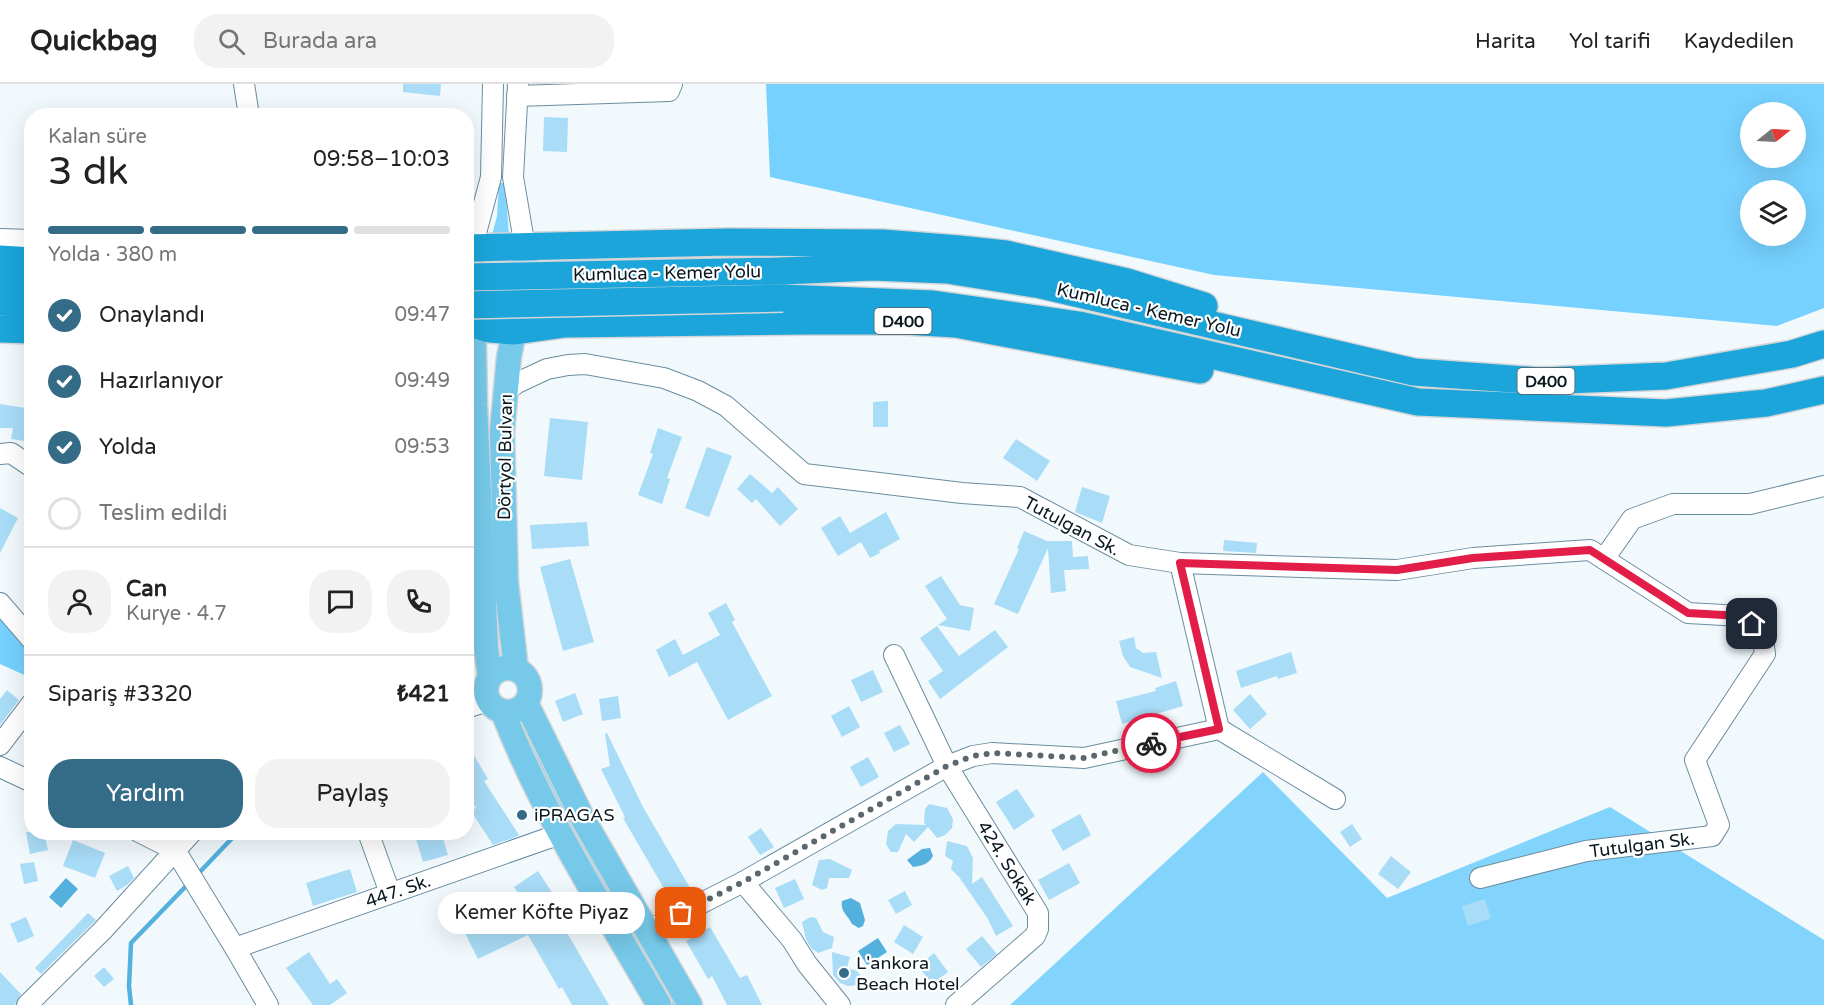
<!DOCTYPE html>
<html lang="tr">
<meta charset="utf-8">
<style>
body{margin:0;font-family:"Varela Round",sans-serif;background:#f2f2f2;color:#222;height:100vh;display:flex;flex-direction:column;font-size:22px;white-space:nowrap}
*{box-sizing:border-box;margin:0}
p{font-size:20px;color:#767676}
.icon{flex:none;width:33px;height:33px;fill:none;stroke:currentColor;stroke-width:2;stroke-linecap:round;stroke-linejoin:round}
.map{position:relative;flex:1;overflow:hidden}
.details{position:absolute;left:24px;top:24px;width:450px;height:732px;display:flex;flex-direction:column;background:#fff;border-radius:24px;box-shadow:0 6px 24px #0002}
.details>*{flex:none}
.needle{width:39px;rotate:72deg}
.tools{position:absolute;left:1740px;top:18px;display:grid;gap:12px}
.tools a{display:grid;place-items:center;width:66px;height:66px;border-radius:50%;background:#fff;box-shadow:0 6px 24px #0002;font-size:30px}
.pin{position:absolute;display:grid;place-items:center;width:51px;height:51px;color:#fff;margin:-26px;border-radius:12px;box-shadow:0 3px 9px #0006}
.courier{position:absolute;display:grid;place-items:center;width:60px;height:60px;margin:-30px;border:4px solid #e11d48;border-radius:50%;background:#fff;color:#222;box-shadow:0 2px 8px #0007}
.bubble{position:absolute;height:42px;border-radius:21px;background:#fff;box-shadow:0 6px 24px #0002;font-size:20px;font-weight:600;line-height:42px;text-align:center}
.summary em{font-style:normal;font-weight:600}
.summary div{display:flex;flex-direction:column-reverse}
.summary{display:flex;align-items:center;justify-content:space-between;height:102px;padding:0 24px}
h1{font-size:39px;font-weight:600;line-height:45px}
.bar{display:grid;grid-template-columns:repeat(4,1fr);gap:9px 6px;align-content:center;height:72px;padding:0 24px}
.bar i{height:8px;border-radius:4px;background:#e0e0e0}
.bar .selected{background:#346b86}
.bar p{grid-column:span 4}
.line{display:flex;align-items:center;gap:15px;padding:0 24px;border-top:2px solid #e0e0e0}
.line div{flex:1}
.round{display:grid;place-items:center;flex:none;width:63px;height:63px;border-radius:24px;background:#f2f2f2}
ol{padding:0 24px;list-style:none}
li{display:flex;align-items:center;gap:18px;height:66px}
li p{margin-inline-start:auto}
li .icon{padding:6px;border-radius:50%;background:#346b86;color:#fff;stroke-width:4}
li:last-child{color:#767676}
li i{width:33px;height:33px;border:3px solid #e0e0e0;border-radius:50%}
.cta{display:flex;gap:12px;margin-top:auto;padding:12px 24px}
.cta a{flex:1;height:69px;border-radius:24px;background:#346b86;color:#fff;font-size:24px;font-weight:600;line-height:69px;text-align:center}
.cta a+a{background:#f2f2f2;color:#222}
header{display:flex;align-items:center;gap:36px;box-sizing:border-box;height:84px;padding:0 30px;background:#fff;border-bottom:2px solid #e0e0e0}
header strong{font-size:28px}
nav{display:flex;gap:33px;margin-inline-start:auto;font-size:21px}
.search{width:420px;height:54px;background:#f2f2f2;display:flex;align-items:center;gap:15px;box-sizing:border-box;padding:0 21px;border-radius:24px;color:#767676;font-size:22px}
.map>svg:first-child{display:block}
</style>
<header>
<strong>Quickbag</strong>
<div class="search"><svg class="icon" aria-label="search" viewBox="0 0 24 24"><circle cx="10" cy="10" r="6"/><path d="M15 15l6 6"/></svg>Burada ara</div>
<nav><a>Harita</a><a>Yol tarifi</a><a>Kaydedilen</a></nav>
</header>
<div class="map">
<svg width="1824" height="921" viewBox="0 0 1824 921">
<rect width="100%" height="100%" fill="#f1f9fd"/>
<g fill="#83d4fc">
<path d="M499,99H505L509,151H492L497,132Z"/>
<path d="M527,635L682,921H668L569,747L517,640Z"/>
<path d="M1263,688L1387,814L1610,723L1824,856V921H1010Z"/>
</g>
<g fill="#76d1fe" fill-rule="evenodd">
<path d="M766,0H1824V224L1777,242L1214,191L770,93ZM1750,28H1796V74H1750ZM1750,106H1796V152H1750Z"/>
<path d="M0,534L31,571V594L0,580Z"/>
</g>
<g fill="#54b0dc">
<path d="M930,764L933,772C929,780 921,782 913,783L907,776L922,765Z"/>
<path d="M66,794L78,805L61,824L49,813Z"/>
<path d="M851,814L860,819L865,836L863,842L859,844L852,840C848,831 840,828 842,817Z"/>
<path d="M878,854L887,868L867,881L858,867Z"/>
</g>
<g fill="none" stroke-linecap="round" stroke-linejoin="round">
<g stroke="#54b0dc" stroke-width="4.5">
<path d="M196,792L238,748"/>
<path d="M131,921L129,902L131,859L190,798"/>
</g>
</g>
<g fill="#a9dcf7">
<path d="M403,0H441L440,12L403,8Z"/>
<path d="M544,33L568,34L567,68L543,67Z"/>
<path d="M888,317V343H873V318Z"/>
<path d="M0,320L32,325V358L11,355L13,344H0Z"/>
<path d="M550,334L588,338L582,396L544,392Z"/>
<path d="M658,344L682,353L667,394L670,395L662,420L638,411L653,370L650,369Z"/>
<path d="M1016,355L1050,377L1037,397L1003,374Z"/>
<path d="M707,363L732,372L709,433L685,424Z"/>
<path d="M750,390L772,409L778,403L798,425L780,442L756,415L752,419L737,405Z"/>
<path d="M1082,403L1110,412L1102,439L1075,428Z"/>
<path d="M0,424L18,434L0,469Z"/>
<path d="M886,428L900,455L879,467L880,469L870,474L861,458L838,472L821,444L840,432L850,449Z"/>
<path d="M587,438L589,462L532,465L530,441Z"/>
<path d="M1024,447L1047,457H1072L1073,473L1088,472L1089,485L1064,486L1066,507L1051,509L1048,464L1018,530L994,520L1019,465L1017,464Z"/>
<path d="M1224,456L1257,459L1256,469L1223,467Z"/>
<path d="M570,475L594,558L563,567L540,483Z"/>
<path d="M941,492L960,521L974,524L970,547L938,541L947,535L925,502Z"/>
<path d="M726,519L735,536L732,538L772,612L728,636L697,578L669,593L656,566L675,555L683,571L720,551L708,529Z"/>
<path d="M937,542L959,572L995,546L1008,563L940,615L928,597L943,587L920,554Z"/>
<path d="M1134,553L1136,564L1143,569L1156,568L1162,594L1130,583L1123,572L1119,557Z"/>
<path d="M1291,568L1297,589L1278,595L1277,592L1241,604L1236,587Z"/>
<path d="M873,586L883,608L861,618L851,596Z"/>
<path d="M1176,597L1183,622L1122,640L1116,617L1156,607L1155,604Z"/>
<path d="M7,606L19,616L0,641V615Z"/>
<path d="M575,609L583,630L563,638L555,617Z"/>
<path d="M1250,610L1267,630L1250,645L1233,626Z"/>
<path d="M618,612L621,634L602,637L599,615Z"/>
<path d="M849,622L860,643L842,653L831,632Z"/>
<path d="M900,641L910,660L894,668L884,649Z"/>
<path d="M607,649L643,723L693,809L673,820L623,734L625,733L601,685L610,682L605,650Z"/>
<path d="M466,658L488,695L484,697L519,751L516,753L493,761L471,727L476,724L466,707Z"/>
<path d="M868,673L879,693L861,703L850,683Z"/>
<path d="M1017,705L1035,732L1014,746L996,718Z"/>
<path d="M929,720L947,724L953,735L952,744L945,751L937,754L928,743L914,758L906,750L898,768H891L886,760L888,747L896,740L926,741L924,739L925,725Z"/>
<path d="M1080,730L1091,751L1063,767L1051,746Z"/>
<path d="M1352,740L1362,755L1350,763L1340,748Z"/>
<path d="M761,744L774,763L760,771L748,753Z"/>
<path d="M26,748H44L48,766L30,770Z"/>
<path d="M436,748H441L448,771L423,778L416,755Z"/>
<path d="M73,756L105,769L95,794L63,782Z"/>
<path d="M947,757L967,762L973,774L972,800L982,793L1013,842L996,852L988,835L959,793L951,785L953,777L945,772Z"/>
<path d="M1391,772L1411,788L1398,805L1378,790Z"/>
<path d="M830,775L852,786L849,794H829L827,804L822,806L812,801L819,776Z"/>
<path d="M34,778L38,797L24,800L20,780Z"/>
<path d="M1069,779L1080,799L1049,816L1038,796Z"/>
<path d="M128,782L134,794L127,801L117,807L109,792Z"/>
<path d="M350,785L357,808L313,822L306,799Z"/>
<path d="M538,787L562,824L555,828L609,921H572L562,903L559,905L528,851L478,875L465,849L525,819L514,803Z"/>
<path d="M795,795L804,815L784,824L775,804Z"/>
<path d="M905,807L912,821L896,830L888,816Z"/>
<path d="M1485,815L1491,834L1468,842L1462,822Z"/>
<path d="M88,829L96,836L41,890L35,884Z"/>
<path d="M26,833L34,852L18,859L10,840Z"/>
<path d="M810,833L816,834L823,848L834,853L832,864L818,869L811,864L806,855L802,838Z"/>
<path d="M904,841L923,853L913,870L894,858Z"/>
<path d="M710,843L740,894L747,891L762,921H727L712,892L708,895L686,857Z"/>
<path d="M982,852L997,870L981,883L966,865Z"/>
<path d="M309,868L330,900L337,895L347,909L330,921H313L286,884Z"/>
<path d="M832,868L850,873L847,884L857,887L862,894L857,901L848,902L840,899L833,891Z"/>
<path d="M934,869L948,888L932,900L918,882Z"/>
<path d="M104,883L114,895L104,903L94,892Z"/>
<path d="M0,888L21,910L15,921H0Z"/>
</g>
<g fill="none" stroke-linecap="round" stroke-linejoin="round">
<defs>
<g id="minor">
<path d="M244,0L249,32"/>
<path d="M518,0L513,93L525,163"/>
<path d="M517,12L669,7L672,0"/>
<path d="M0,155L32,156"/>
<path d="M472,164L491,93L493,0"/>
<path d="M505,308L517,299L547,285L568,281L585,280L664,294L698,307L726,322L804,390L962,409L1020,413L1129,471L1180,479L1397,486L1473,474L1590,466L1688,529L1741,532L1762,548L1765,570L1695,676L1719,741L1712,752L1586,767L1480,794"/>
<path d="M0,370L11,369L32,383"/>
<path d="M1604,475L1632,435L1673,420H1750L1824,402"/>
<path d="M1180,479L1219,645"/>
<path d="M0,519L32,556"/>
<path d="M894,571L947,682L1038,829V845L1035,852L956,921"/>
<path d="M466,624L488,617"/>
<path d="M0,661L32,619"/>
<path d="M0,683L32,698"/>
<path d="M139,748L175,766L235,864L268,921"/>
<path d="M368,748L390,809"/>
<path d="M743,798L792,856L807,880L840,921"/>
<path d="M647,847L743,798L947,682L973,672L992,669L1084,674L1219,645L1335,715"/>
<path d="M235,864L560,750"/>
<path d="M27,921L103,846L192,748"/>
</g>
<g id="major">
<path d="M472,164L475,320L486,564L490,592"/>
<circle cx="508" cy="606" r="22"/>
<path d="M516,585L506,498L502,348L509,273L525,192V163"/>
<path d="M526,619L584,737L690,921"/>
<path d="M503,628C543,731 604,825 659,921"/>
</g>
<g id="highway">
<path d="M466,164L728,158L883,159L959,165L1006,170L1127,198L1204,222"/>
<path d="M0,175L32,177"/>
<path d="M782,187L873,183L947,186L1041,201L1414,288L1540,297L1666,292L1792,270L1824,260"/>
<path d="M0,194L32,196"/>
<path d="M783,214L933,220L1079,241L1418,318L1666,329L1766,319L1824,306"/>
<path d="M0,218L32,220"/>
<path d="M466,241L473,240L490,245L515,247L565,240L809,237H903L956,240L1200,286"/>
<path d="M0,245L32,246"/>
</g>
</defs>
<use href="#minor" stroke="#6b8da0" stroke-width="22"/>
<use href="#major" stroke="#d3d5d7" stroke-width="27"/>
<use href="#highway" stroke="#d3d5d7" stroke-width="30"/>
<use href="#minor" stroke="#fff" stroke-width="20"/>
<use href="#major" stroke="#76c9e9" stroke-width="24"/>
<use href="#highway" stroke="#1ba5da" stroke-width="27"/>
<defs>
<g id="highway-bridge">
<path d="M466,193L782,187"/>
<path d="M466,221L783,214"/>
</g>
</defs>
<use href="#highway-bridge" stroke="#d3d5d7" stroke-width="30" stroke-linecap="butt"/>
<use href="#highway-bridge" stroke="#1ba5da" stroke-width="27"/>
</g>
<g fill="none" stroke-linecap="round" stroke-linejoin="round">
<path stroke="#5b676d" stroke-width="6" stroke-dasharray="0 10.8" d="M681,829L743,798L947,682L973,672L993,669L1084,674L1151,659"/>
<path stroke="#e11d48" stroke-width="8" d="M1151,659L1219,645L1180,479L1397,486L1473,474L1590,466L1688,529L1741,532L1752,540"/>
</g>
<g fill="#346b86" stroke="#fff" stroke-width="2">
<circle cx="522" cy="731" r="6"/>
<circle cx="844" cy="889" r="6"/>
</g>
<g text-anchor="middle" stroke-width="4.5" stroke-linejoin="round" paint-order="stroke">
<g fill="#fff" stroke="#545d62" stroke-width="1.5">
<rect x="874.5" y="224" width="57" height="26" rx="4.5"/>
<rect x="1517.5" y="284" width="57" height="26" rx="4.5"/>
</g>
<g font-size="16" font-weight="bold" fill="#0a181f">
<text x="903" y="243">D400</text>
<text x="1546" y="303">D400</text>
</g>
<g font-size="18" fill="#0a181f" stroke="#fff">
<text transform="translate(667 189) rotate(-1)" y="6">Kumluca - Kemer Yolu</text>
<text transform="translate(1149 226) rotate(13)" y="6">Kumluca - Kemer Yolu</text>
<text transform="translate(505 373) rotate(-89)" y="6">Dörtyol Bulvarı</text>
<text transform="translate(1072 442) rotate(28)" y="6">Tutulgan Sk.</text>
<text transform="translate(1642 761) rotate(-7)" y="6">Tutulgan Sk.</text>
<text transform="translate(1007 779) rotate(58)" y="6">424. Sokak</text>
<text transform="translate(398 807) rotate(-19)" y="6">447. Sk.</text>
</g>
<g font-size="18" fill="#0a181f" stroke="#fff" text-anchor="start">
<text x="534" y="737">iPRAGAS</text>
<text x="856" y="885">L'ankora<tspan x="856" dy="21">Beach Hotel</tspan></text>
</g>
</g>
</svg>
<div class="tools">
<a><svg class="needle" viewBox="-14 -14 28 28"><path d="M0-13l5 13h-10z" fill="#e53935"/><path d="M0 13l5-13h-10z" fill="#767676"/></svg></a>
<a><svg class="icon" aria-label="layers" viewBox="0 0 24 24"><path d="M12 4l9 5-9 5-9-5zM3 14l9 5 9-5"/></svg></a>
</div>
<div class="pin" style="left:681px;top:829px;background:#ea580c"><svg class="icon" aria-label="bag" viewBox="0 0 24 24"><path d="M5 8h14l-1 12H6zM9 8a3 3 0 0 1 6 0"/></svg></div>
<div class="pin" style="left:1752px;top:540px;background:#1f2937"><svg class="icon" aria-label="home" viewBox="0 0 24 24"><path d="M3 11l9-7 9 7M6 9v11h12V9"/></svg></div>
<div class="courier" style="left:1151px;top:659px"><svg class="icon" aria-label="bike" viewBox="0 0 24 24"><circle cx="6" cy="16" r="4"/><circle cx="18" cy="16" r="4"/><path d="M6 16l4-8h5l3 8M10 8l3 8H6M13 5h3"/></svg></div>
<div class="bubble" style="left:438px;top:808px;width:207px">Kemer Köfte Piyaz</div>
<section class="details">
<div class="summary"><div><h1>3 dk</h1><p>Kalan süre</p></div><em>09:58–10:03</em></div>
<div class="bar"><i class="selected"></i><i class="selected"></i><i class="selected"></i><i></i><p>Yolda · 380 m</p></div>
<ol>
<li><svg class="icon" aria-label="check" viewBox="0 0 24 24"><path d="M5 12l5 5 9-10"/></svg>Onaylandı<p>09:47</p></li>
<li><svg class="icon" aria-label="check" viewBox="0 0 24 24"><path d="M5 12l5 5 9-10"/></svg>Hazırlanıyor<p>09:49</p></li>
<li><svg class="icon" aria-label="check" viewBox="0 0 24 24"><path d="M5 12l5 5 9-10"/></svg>Yolda<p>09:53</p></li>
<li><i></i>Teslim edildi</li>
</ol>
<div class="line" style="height:108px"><a class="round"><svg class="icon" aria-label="person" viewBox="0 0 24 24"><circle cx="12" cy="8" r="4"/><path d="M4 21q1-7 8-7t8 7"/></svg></a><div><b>Can</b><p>Kurye · 4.7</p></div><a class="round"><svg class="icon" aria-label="chat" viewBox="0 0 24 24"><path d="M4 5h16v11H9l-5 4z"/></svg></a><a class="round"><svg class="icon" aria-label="phone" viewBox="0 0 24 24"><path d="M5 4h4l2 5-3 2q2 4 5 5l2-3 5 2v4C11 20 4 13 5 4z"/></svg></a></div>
<div class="line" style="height:78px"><div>Sipariş #3320</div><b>₺421</b></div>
<div class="cta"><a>Yardım</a><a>Paylaş</a></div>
</section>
</div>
